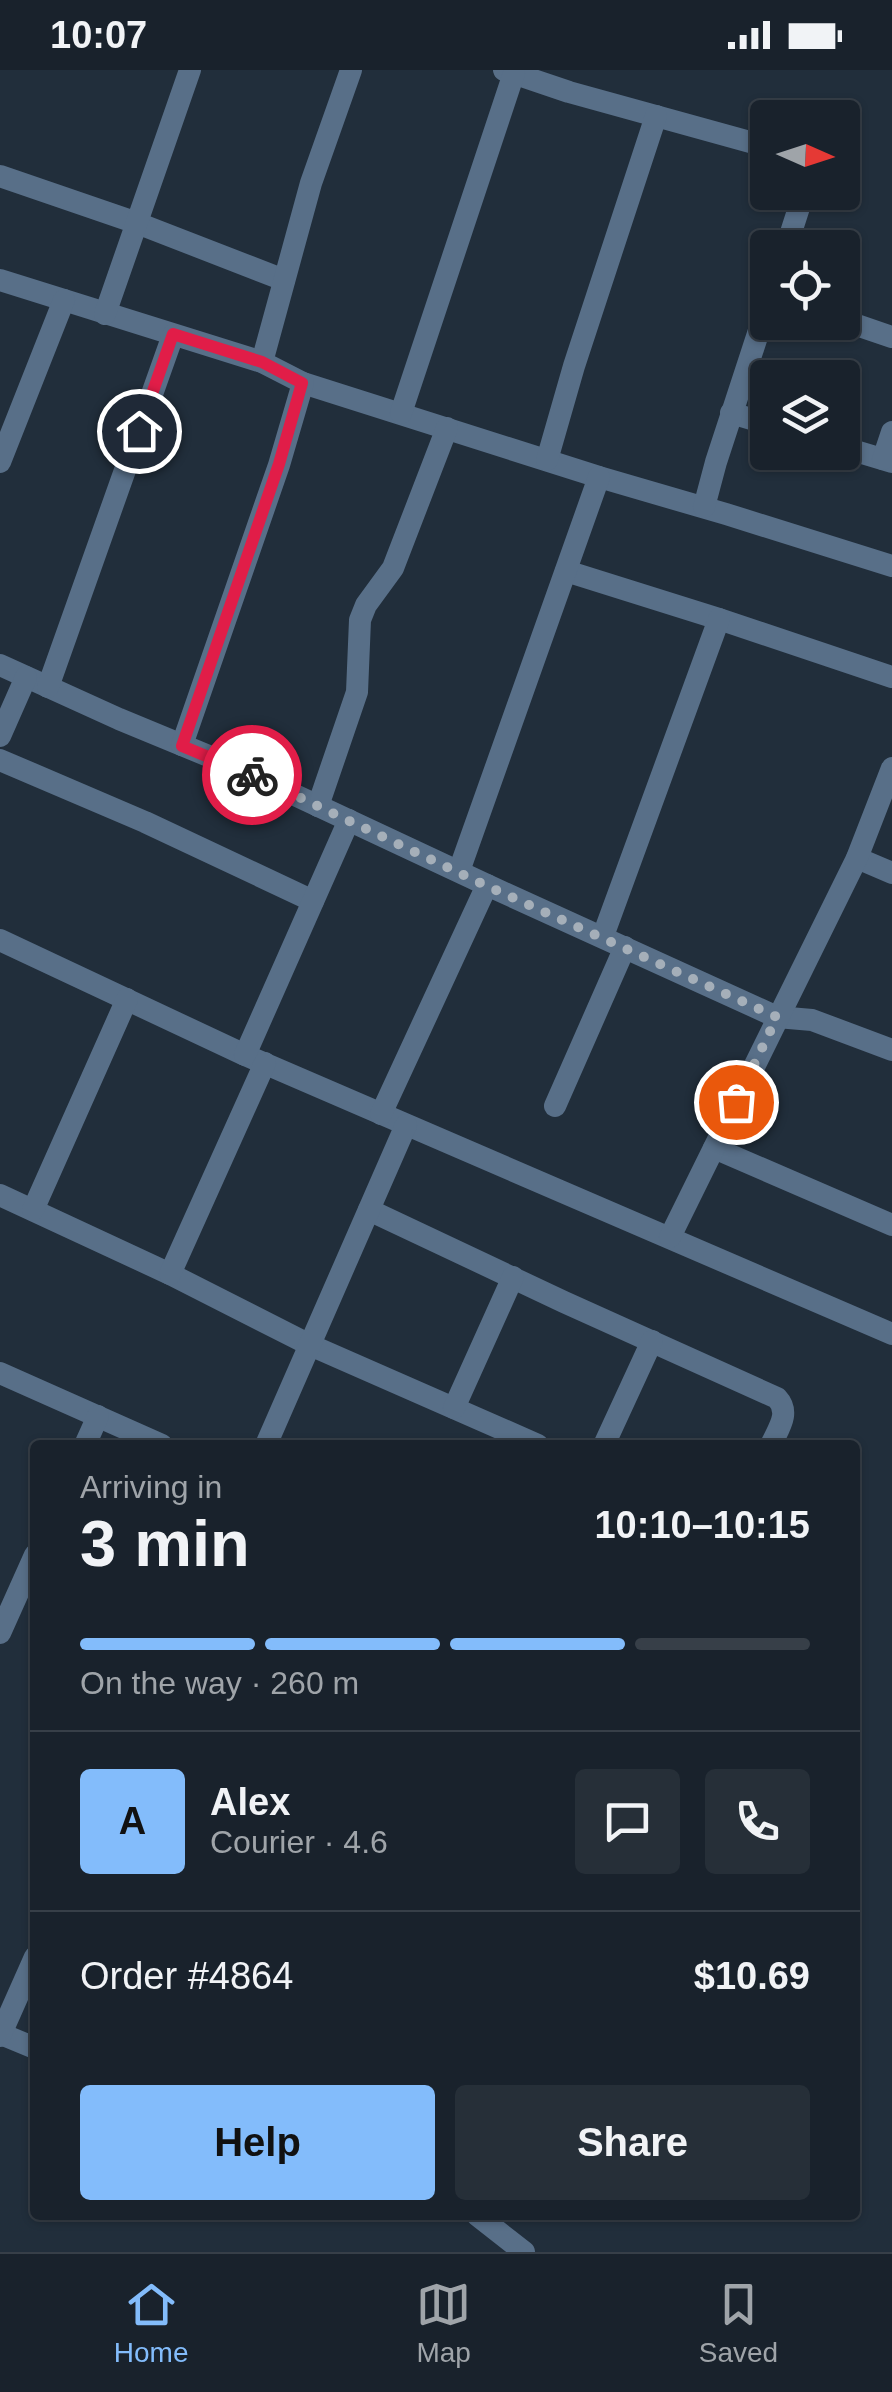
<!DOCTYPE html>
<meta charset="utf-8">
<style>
body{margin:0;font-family:Helvetica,sans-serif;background:#262f38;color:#f1f3f6;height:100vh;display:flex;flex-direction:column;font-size:38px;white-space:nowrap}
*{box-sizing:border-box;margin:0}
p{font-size:32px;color:#9fa4a9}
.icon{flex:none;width:55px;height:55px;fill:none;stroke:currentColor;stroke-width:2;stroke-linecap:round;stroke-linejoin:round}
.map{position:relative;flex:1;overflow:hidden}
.details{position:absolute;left:30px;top:1370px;width:830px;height:780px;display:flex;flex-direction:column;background:#19222c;border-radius:10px;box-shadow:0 2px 8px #0004,0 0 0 2px #373f48}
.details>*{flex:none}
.needle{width:65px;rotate:93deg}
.buttons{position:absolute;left:750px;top:30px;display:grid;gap:20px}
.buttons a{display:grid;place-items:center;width:110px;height:110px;border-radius:10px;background:#19222c;box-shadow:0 2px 8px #0004,0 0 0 2px #373f48;font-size:50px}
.pin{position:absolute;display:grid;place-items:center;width:85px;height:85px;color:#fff;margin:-42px;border:5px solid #fff;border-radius:50%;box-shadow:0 2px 10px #0007}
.courier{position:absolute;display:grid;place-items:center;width:100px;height:100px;margin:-50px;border:8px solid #e11d48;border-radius:50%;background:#fff;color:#222;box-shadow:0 2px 12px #0007}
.headline em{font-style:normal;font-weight:700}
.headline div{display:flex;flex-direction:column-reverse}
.headline{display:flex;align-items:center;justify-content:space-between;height:170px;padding:0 50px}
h1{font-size:65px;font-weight:700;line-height:75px}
.bar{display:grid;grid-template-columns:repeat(4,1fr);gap:15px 10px;align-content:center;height:120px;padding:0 50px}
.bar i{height:12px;border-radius:8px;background:#373f48}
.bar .active{background:#83bcfb}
.bar p{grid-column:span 4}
.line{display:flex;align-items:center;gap:25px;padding:0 50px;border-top:2px solid #373f48}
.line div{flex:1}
.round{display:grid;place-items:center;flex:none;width:105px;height:105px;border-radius:10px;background:#262f38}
.action{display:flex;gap:20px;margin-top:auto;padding:20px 50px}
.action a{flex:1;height:115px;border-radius:10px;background:#83bcfb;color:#111;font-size:40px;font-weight:700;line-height:115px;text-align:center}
.action a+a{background:#262f38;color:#f1f3f6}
.status{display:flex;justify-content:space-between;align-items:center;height:70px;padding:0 50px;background:#19222c;direction:ltr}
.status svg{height:28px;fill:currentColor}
.tabs{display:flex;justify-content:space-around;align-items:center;height:140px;border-top:2px solid #373f48;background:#19222c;font-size:28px;color:#9fa4a9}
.tabs a{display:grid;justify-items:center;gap:5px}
.tabs .active{color:#83bcfb}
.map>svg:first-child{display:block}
</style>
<div class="status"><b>10:07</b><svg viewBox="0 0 49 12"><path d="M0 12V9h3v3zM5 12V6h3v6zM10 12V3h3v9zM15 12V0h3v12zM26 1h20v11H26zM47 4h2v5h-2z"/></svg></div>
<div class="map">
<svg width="892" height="2182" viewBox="0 0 892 2182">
<rect width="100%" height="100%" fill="#212e3b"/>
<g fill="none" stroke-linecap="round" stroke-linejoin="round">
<g stroke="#586f88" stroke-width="22">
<path d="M504,0L569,22L768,77"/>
<path d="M0,106L137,153L284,210"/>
<path d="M786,178L804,122"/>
<path d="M0,210L262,292L303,313L599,407L726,444L892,496"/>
<path d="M105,244L190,0"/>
<path d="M842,250L892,267"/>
<path d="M262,292L311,113L351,0"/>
<path d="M401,343L514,3"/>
<path d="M731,343L768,354"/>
<path d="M842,377L892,392"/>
<path d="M883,389L892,362"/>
<path d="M547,390L574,296L656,46"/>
<path d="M0,392L64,230"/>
<path d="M704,437L716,392L768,233"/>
<path d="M566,501L719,549L892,607"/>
<path d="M0,595L119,649L235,697L487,815L777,947L812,950L892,980"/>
<path d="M48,617L173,265"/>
<path d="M0,666L26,607"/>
<path d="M182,675L279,395L303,313"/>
<path d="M0,690L145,752L313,831"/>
<path d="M318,736L357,622L360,550L366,535L393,498L447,358"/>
<path d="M857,788L892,803"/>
<path d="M459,801L599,407"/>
<path d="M603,866L719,549"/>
<path d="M0,870L245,985L892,1264"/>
<path d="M245,985L349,750"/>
<path d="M555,1036L625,877"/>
<path d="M381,1044L487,815"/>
<path d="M714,1078L892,1155"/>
<path d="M0,1125L170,1204L310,1275L538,1375"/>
<path d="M33,1140L127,929"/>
<path d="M369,1140L564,1232L777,1328C791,1343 778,1359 771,1375"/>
<path d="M670,1167L857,788L892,698"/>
<path d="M170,1204L265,993"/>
<path d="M0,1303L162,1375"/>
<path d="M454,1338L513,1207"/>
<path d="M85,1375L98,1346"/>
<path d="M266,1375L406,1055"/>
<path d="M604,1375L652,1271"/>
<path d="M0,1563L35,1485"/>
<path d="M1,1964L35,1978"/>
<path d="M0,1966L35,1887"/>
<path d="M477,2145L524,2182"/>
</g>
</g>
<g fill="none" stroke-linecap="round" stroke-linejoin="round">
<path stroke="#a5afb9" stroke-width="10" stroke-dasharray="0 18" d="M252,705L487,816L777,947L736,1032"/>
<path stroke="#e11d48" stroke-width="12" d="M139,361L173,264L262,292L302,313L279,394L182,676L252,705"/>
</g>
</svg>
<div class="buttons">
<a><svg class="needle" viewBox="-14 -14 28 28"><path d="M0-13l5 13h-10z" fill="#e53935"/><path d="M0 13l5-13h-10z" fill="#9fa4a9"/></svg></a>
<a><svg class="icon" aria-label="locate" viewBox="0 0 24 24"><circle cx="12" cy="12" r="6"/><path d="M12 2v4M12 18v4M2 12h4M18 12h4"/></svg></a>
<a><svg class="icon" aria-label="layers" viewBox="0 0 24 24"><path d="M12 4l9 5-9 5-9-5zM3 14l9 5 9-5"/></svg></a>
</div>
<div class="pin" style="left:736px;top:1032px;background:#ea580c"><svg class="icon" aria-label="bag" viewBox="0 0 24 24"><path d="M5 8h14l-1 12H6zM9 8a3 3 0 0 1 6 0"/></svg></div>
<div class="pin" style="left:139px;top:361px;background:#1f2937"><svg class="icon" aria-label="home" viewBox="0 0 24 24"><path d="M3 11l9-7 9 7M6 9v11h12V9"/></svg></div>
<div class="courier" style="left:252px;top:705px"><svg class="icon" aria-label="bike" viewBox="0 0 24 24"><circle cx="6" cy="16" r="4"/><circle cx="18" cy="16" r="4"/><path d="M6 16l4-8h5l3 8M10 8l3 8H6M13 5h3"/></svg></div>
<section class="details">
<div class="headline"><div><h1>3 min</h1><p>Arriving in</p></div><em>10:10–10:15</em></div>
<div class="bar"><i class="active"></i><i class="active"></i><i class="active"></i><i></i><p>On the way · 260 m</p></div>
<div class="line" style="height:180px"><b class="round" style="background:#83bcfb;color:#111">A</b><div><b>Alex</b><p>Courier · 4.6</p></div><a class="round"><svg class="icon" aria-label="chat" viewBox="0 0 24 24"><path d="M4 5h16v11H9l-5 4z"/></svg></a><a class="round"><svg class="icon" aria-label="phone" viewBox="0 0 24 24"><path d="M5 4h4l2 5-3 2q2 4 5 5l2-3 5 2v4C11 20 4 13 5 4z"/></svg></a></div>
<div class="line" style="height:130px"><div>Order #4864</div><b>$10.69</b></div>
<div class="action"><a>Help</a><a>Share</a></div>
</section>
</div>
<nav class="tabs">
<a class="active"><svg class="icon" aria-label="home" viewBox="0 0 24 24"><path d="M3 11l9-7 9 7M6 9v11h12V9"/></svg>Home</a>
<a><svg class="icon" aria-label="map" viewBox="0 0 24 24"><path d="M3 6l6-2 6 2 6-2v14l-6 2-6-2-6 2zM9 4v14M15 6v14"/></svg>Map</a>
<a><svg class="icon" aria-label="saved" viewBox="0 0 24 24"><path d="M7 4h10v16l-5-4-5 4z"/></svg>Saved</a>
</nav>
